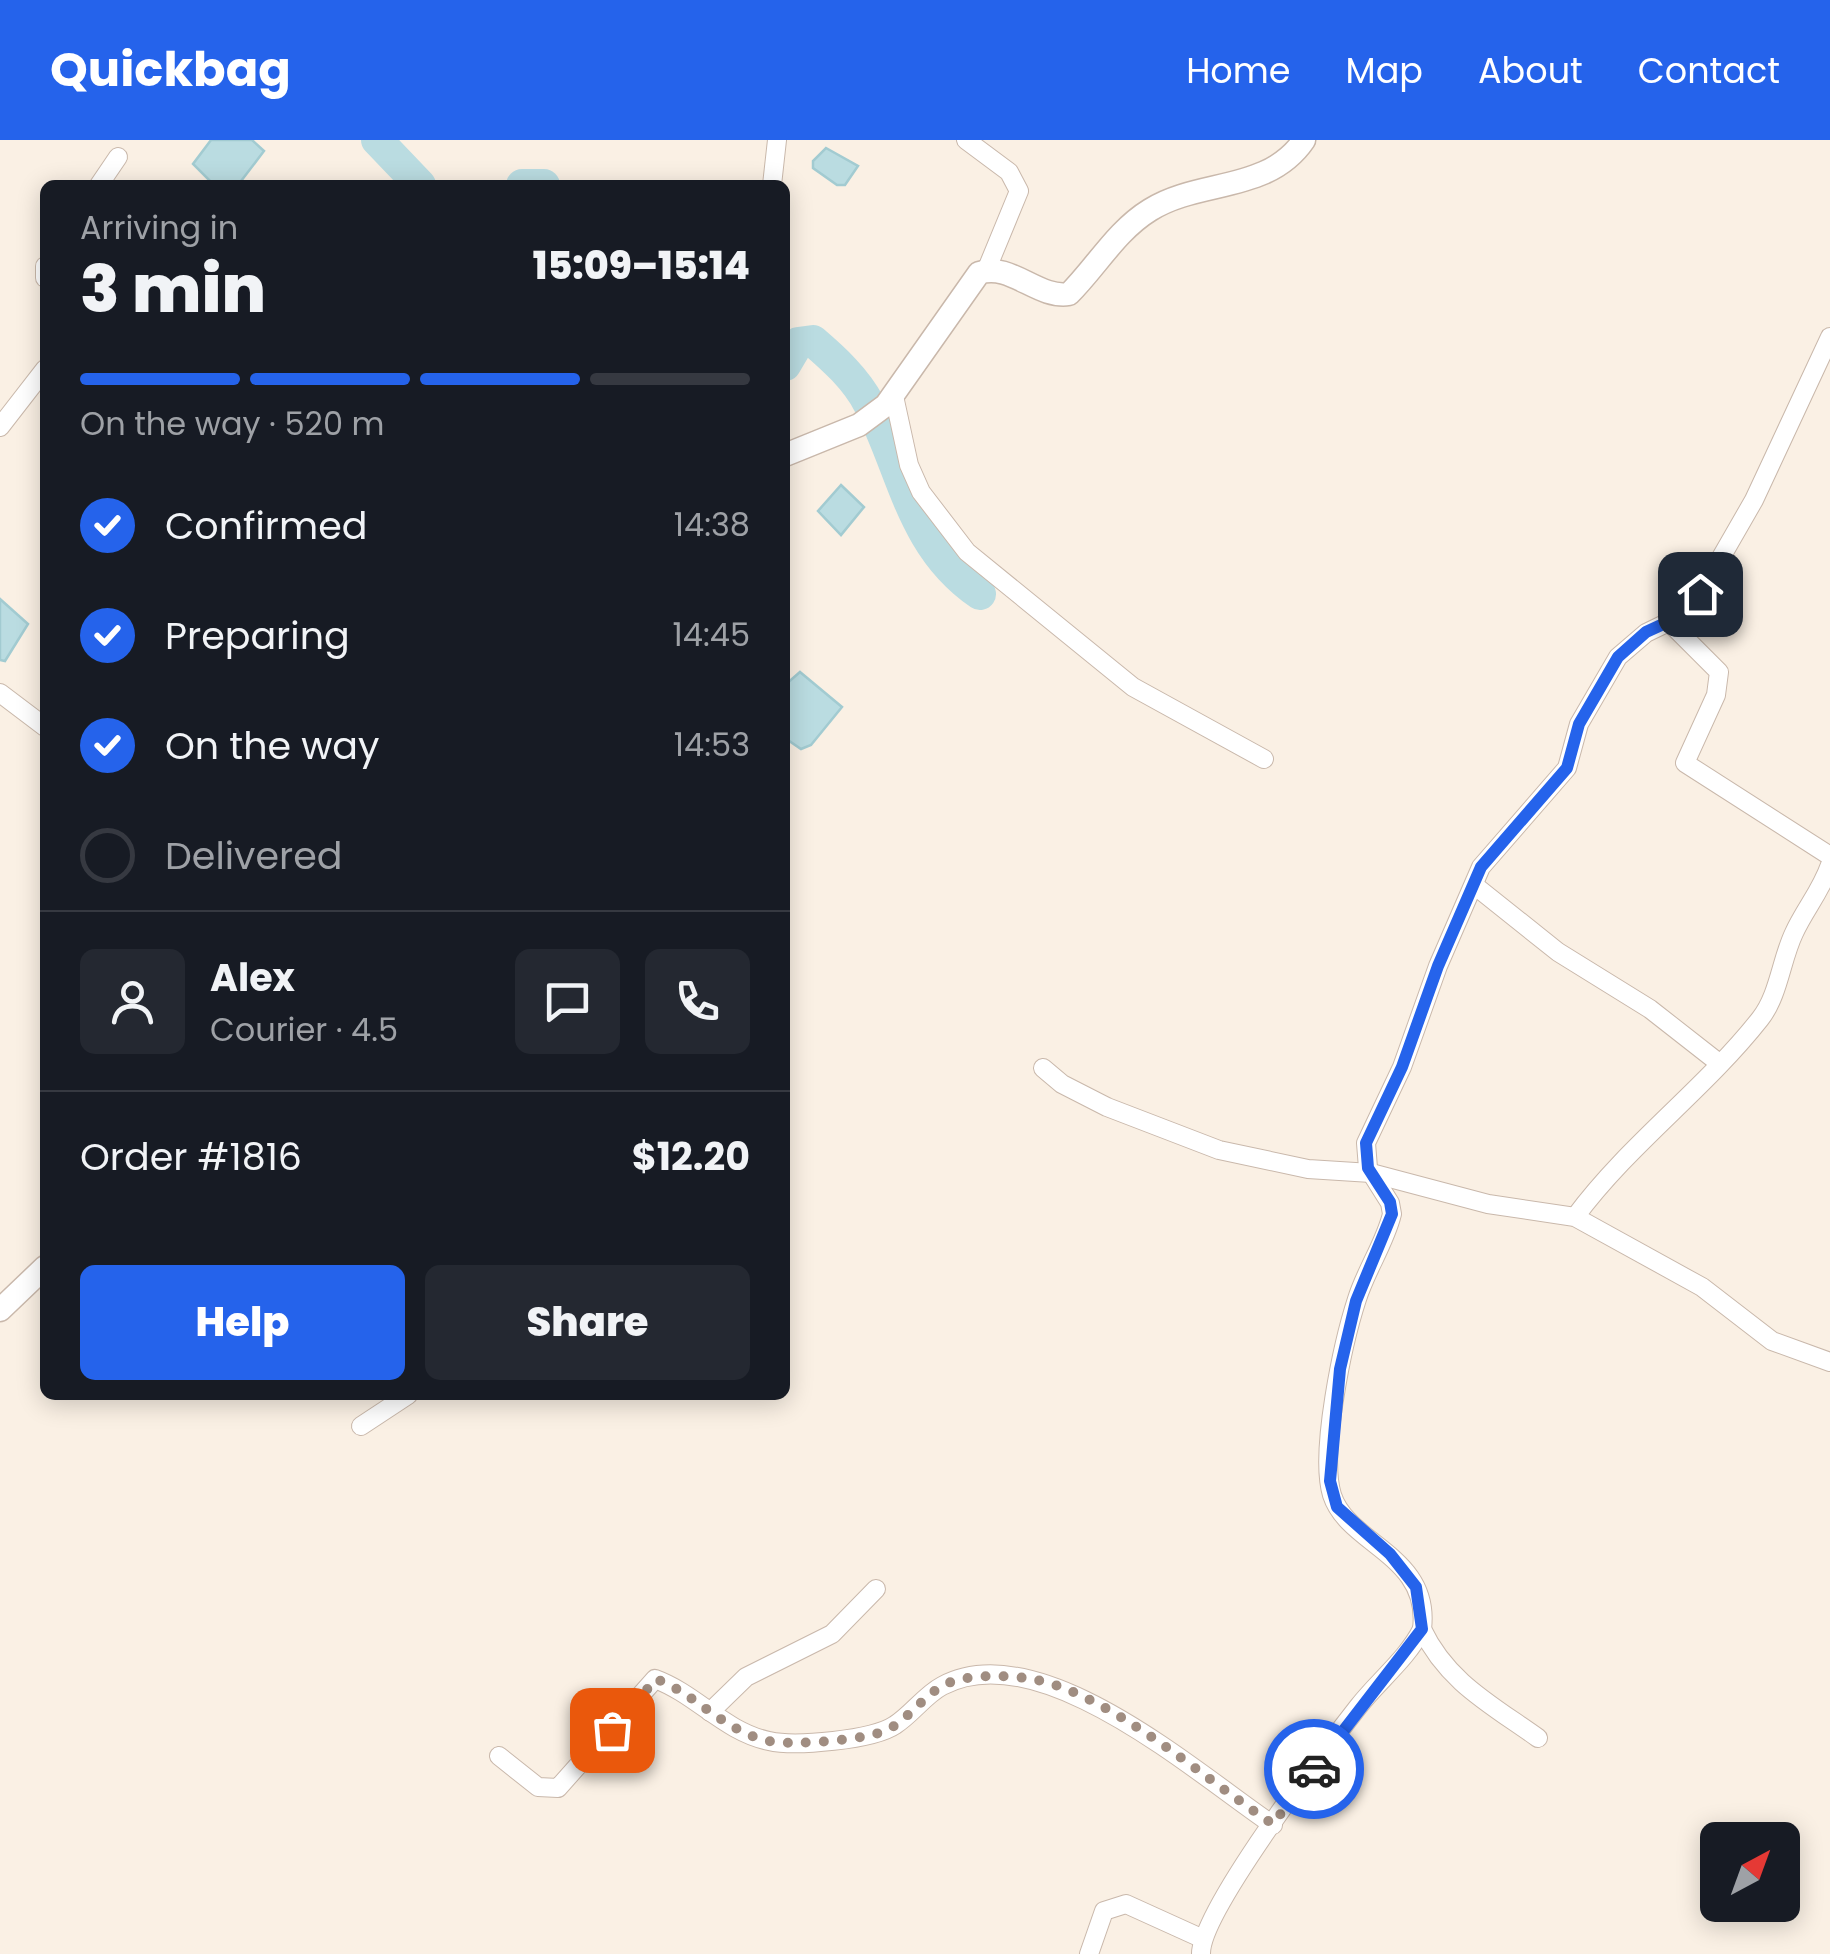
<!DOCTYPE html>
<meta charset="utf-8">
<style>
body{margin:0;font-family:Poppins,sans-serif;background:#242831;color:#f1f3f6;height:100vh;display:flex;flex-direction:column;font-size:38px;white-space:nowrap}
*{box-sizing:border-box;margin:0}
p{font-size:32px;color:#9ea1a6}
.icon{flex:none;width:55px;height:55px;fill:none;stroke:currentColor;stroke-width:2;stroke-linecap:round;stroke-linejoin:round}
.map{position:relative;flex:1;overflow:hidden}
.panel{position:absolute;left:40px;top:40px;width:750px;height:1220px;display:flex;flex-direction:column;background:#171b24;border-radius:15px;box-shadow:0 5px 25px #0003}
.panel>*{flex:none}
.needle{width:65px;rotate:41deg}
.controls{position:absolute;left:1700px;top:1682px;display:grid;gap:20px}
.controls a{display:grid;place-items:center;width:100px;height:100px;border-radius:15px;background:#171b24;box-shadow:0 5px 25px #0003;font-size:50px}
.pin{position:absolute;display:grid;place-items:center;width:85px;height:85px;color:#fff;margin:-42px;border-radius:20px;box-shadow:0 5px 15px #0006}
.courier{position:absolute;display:grid;place-items:center;width:100px;height:100px;margin:-50px;border:8px solid #2563eb;border-radius:50%;background:#fff;color:#222;box-shadow:0 2px 12px #0007}
.head em{font-style:normal;font-weight:800}
.head div{display:flex;flex-direction:column-reverse}
.head{display:flex;align-items:center;justify-content:space-between;height:170px;padding:0 40px}
h1{font-size:65px;font-weight:800;line-height:75px}
.bar{display:grid;grid-template-columns:repeat(4,1fr);gap:15px 10px;align-content:center;height:120px;padding:0 40px}
.bar i{height:12px;border-radius:8px;background:#363941}
.bar .current{background:#2563eb}
.bar p{grid-column:span 4}
.line{display:flex;align-items:center;gap:25px;padding:0 40px;border-top:2px solid #363941}
.line div{flex:1}
.round{display:grid;place-items:center;flex:none;width:105px;height:105px;border-radius:15px;background:#242831}
ol{padding:0 40px;list-style:none}
li{display:flex;align-items:center;gap:30px;height:110px}
li p{margin-inline-start:auto}
li .icon{padding:10px;border-radius:50%;background:#2563eb;color:#fff;stroke-width:4}
li:last-child{color:#9ea1a6}
li i{width:55px;height:55px;border:5px solid #363941;border-radius:50%}
.primary-button{display:flex;gap:20px;margin-top:auto;padding:20px 40px}
.primary-button a{flex:1;height:115px;border-radius:15px;background:#2563eb;color:#fff;font-size:40px;font-weight:800;line-height:115px;text-align:center}
.primary-button a+a{background:#242831;color:#f1f3f6}
header{display:flex;align-items:center;gap:60px;box-sizing:border-box;height:140px;padding:0 50px;background:#2563eb;color:#fff}
header strong{font-size:48px}
nav{display:flex;gap:55px;margin-inline-start:auto;font-size:35px}
.map>svg:first-child{display:block}
</style>
<header>
<strong>Quickbag</strong>
<nav><a>Home</a><a>Map</a><a>About</a><a>Contact</a></nav>
</header>
<div class="map">
<svg width="1830" height="1814" viewBox="0 0 1830 1814">
<rect width="100%" height="100%" fill="#faf0e4"/>
<g fill="#badce1" stroke="#a2cbd1" stroke-width="2.5">
<path d="M211,0H252L264,11L238,45H214L193,24Z"/>
<path d="M826,8L858,26L845,45H837L813,28V21Z"/>
<path d="M841,345L864,367L841,395L818,371Z"/>
<path d="M0,459L28,484L5,521L0,520Z"/>
<path d="M800,532L842,567L811,605L801,609L785,598V545Z"/>
</g>
<g fill="none" stroke-linecap="round" stroke-linejoin="round">
<g stroke="#badce1" stroke-width="32">
<path d="M377,0L420,45"/>
<path d="M522,45H544"/>
<path d="M785,225L798,203L813,201C834,219 856,239 869,264C904,332 911,407 980,454"/>
</g>
<defs>
<g id="minor">
<path d="M966,0L1009,32L1019,51L986,131"/>
<path d="M99,45L118,17"/>
<path d="M772,45L777,0"/>
<path d="M45,126V138"/>
<path d="M894,256L909,325L921,352L967,412L1133,547L1264,619"/>
<path d="M0,287L45,229"/>
<path d="M1669,482L1719,532L1716,555L1685,623L1830,716"/>
<path d="M0,553L45,587"/>
<path d="M1474,745L1558,812L1650,869L1719,923"/>
<path d="M1043,928L1062,944L1107,967L1219,1010L1308,1029L1371,1033L1488,1064L1575,1077L1702,1147L1772,1201L1830,1222"/>
<path d="M1575,1077C1629,1004 1704,950 1760,879C1779,855 1781,820 1794,793C1805,769 1821,751 1830,725"/>
<path d="M361,1286L408,1255"/>
<path d="M1422,1489C1447,1542 1492,1565 1538,1598"/>
<path d="M710,1572L746,1537L832,1494L876,1449"/>
<path d="M499,1616L538,1647L558,1648L655,1539C696,1554 725,1592 769,1601C795,1607 873,1600 895,1585C912,1574 925,1555 942,1546C1039,1493 1197,1634 1273,1685"/>
<path d="M1089,1814L1104,1771L1126,1764L1201,1798"/>
<path d="M1201,1814C1200,1772 1326,1608 1358,1567C1378,1541 1407,1519 1422,1489C1431,1415 1348,1405 1332,1355C1319,1313 1343,1202 1357,1159C1366,1130 1385,1103 1392,1074L1390,1063L1368,1028L1366,1003L1402,927L1438,826L1481,727L1567,628L1579,584L1618,517L1646,493L1683,475L1700,454L1754,360L1830,197"/>
</g>
<g id="tertiary">
<path d="M785,315L859,285L886,265L979,133C1010,122 1038,159 1069,154C1097,126 1116,91 1150,70C1199,39 1268,53 1304,0"/>
<path d="M0,1170L45,1127"/>
</g>
</defs>
<use href="#minor" stroke="#c9b8ab" stroke-width="20"/>
<use href="#tertiary" stroke="#c9b8ab" stroke-width="25"/>
<use href="#minor" stroke="#fff" stroke-width="18"/>
<use href="#tertiary" stroke="#fff" stroke-width="22"/>
</g>
<g fill="none" stroke-linecap="round" stroke-linejoin="round">
<path stroke="#a08d81" stroke-width="10" stroke-dasharray="0 18" d="M612,1590L656,1539C696,1554 725,1592 769,1601C792,1606 869,1600 889,1589C909,1578 923,1557 942,1546C964,1534 1001,1535 1025,1538C1105,1548 1205,1640 1273,1684L1314,1629"/>
<path stroke="#2563eb" stroke-width="12" d="M1314,1629L1422,1489L1416,1447L1390,1414L1337,1367L1330,1341L1340,1229L1356,1161L1392,1074L1390,1062L1368,1028L1366,1003L1402,927L1438,826L1481,727L1567,628L1579,584L1618,517L1646,492L1683,475L1700,454"/>
</g>
</svg>
<div class="controls">
<a><svg class="needle" viewBox="-14 -14 28 28"><path d="M0-13l5 13h-10z" fill="#e53935"/><path d="M0 13l5-13h-10z" fill="#9ea1a6"/></svg></a>
</div>
<div class="pin" style="left:612px;top:1590px;background:#ea580c"><svg class="icon" aria-label="bag" viewBox="0 0 24 24"><path d="M5 8h14l-1 12H6zM9 8a3 3 0 0 1 6 0"/></svg></div>
<div class="pin" style="left:1700px;top:454px;background:#1f2937"><svg class="icon" aria-label="home" viewBox="0 0 24 24"><path d="M3 11l9-7 9 7M6 9v11h12V9"/></svg></div>
<div class="courier" style="left:1314px;top:1629px"><svg class="icon" aria-label="car" viewBox="0 0 24 24"><path d="M5 17H2v-5l4-1 3-4h7l3 4 3 1v5h-3M9 17h6M6 11h13"/><circle cx="7" cy="17" r="2"/><circle cx="17" cy="17" r="2"/></svg></div>
<section class="panel">
<div class="head"><div><h1>3 min</h1><p>Arriving in</p></div><em>15:09–15:14</em></div>
<div class="bar"><i class="current"></i><i class="current"></i><i class="current"></i><i></i><p>On the way · 520 m</p></div>
<ol>
<li><svg class="icon" aria-label="check" viewBox="0 0 24 24"><path d="M5 12l5 5 9-10"/></svg>Confirmed<p>14:38</p></li>
<li><svg class="icon" aria-label="check" viewBox="0 0 24 24"><path d="M5 12l5 5 9-10"/></svg>Preparing<p>14:45</p></li>
<li><svg class="icon" aria-label="check" viewBox="0 0 24 24"><path d="M5 12l5 5 9-10"/></svg>On the way<p>14:53</p></li>
<li><i></i>Delivered</li>
</ol>
<div class="line" style="height:180px"><a class="round"><svg class="icon" aria-label="person" viewBox="0 0 24 24"><circle cx="12" cy="8" r="4"/><path d="M4 21q1-7 8-7t8 7"/></svg></a><div><b>Alex</b><p>Courier · 4.5</p></div><a class="round"><svg class="icon" aria-label="chat" viewBox="0 0 24 24"><path d="M4 5h16v11H9l-5 4z"/></svg></a><a class="round"><svg class="icon" aria-label="phone" viewBox="0 0 24 24"><path d="M5 4h4l2 5-3 2q2 4 5 5l2-3 5 2v4C11 20 4 13 5 4z"/></svg></a></div>
<div class="line" style="height:130px"><div>Order #1816</div><b>$12.20</b></div>
<div class="primary-button"><a>Help</a><a>Share</a></div>
</section>
</div>
